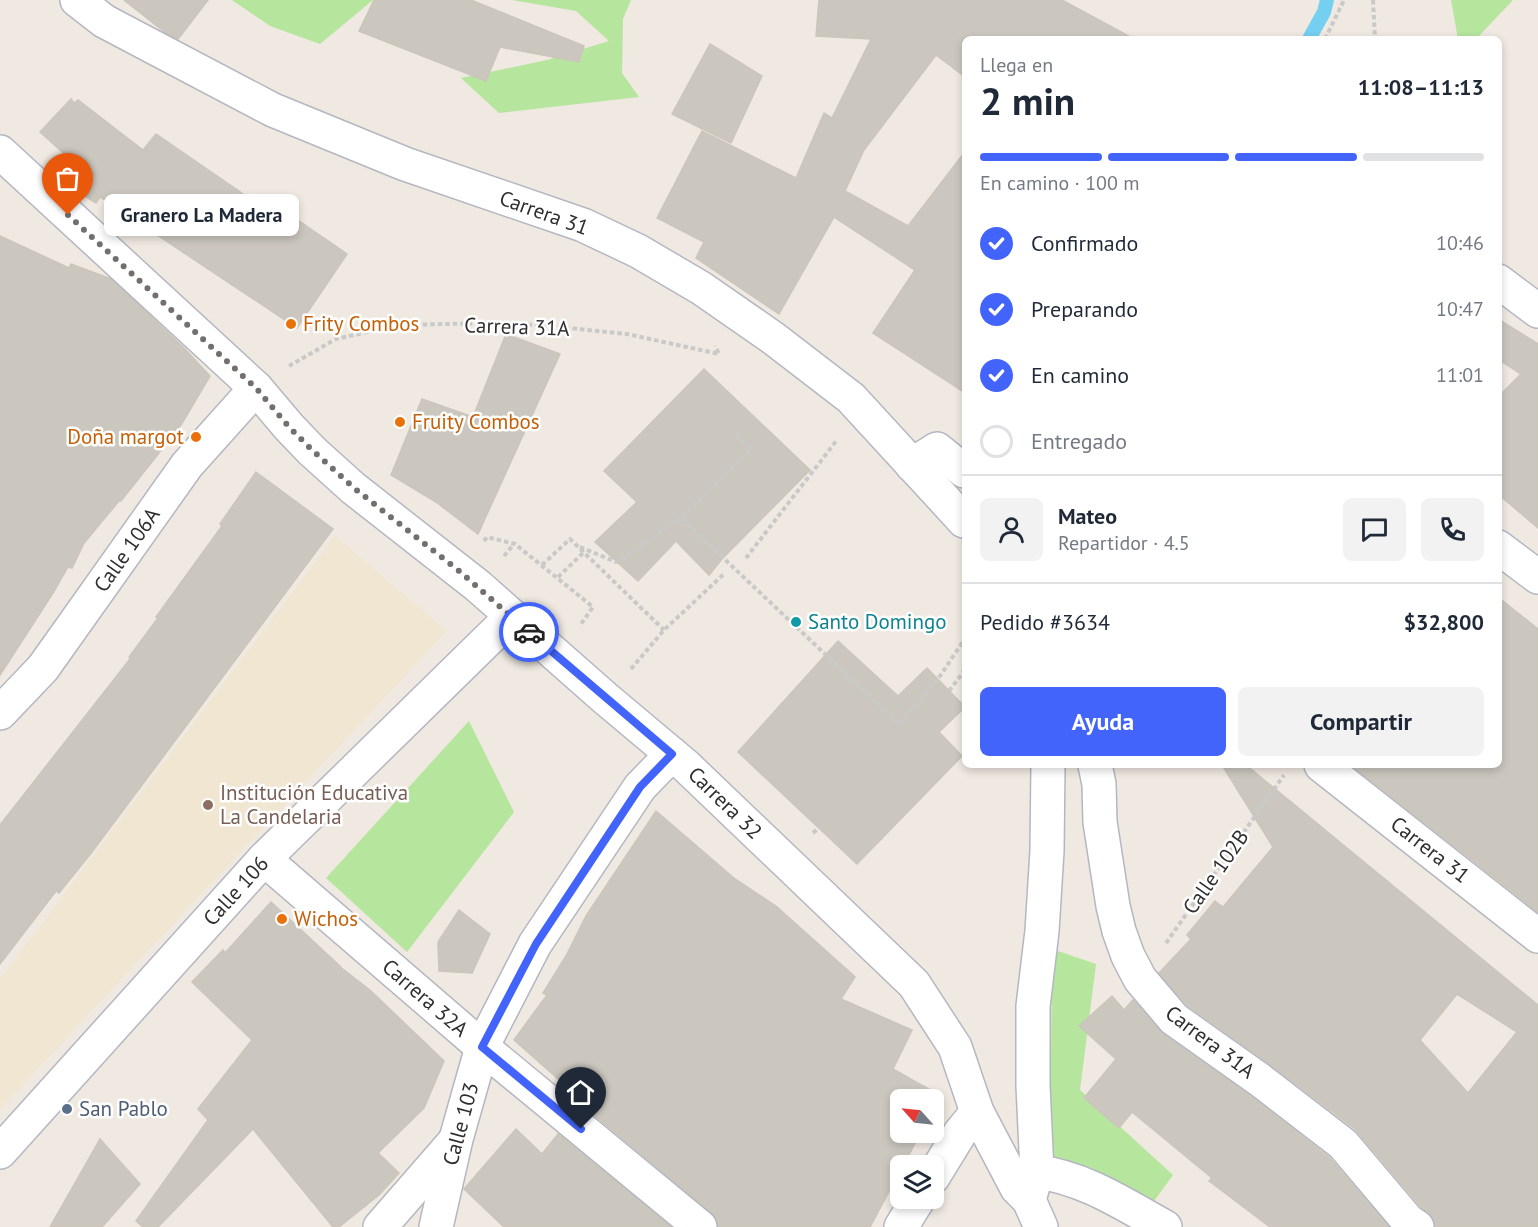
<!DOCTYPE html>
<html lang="es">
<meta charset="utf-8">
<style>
body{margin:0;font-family:"PT Sans",sans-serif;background:#f2f2f3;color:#1f2937;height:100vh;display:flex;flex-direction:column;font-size:22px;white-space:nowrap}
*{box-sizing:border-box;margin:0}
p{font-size:20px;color:#747a83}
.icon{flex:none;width:33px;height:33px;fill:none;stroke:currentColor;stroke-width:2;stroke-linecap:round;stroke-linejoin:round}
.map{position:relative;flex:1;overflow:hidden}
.details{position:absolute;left:962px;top:36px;width:540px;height:732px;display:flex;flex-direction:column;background:#fff;border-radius:9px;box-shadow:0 3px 9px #0003}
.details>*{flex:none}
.needle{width:39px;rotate:297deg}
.controls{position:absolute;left:890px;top:1089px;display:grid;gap:12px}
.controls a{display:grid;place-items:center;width:54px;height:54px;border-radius:9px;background:#fff;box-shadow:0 3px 9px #0003;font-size:30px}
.pin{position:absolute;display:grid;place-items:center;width:51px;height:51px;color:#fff;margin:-62px -26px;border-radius:50% 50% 50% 0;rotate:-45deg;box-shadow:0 0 6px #0007}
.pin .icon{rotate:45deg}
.courier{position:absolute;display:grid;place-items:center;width:60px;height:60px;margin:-30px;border:4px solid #4264fb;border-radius:50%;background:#fff;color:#222;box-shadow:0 2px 8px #0007}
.bubble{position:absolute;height:42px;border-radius:9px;background:#fff;box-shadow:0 3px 9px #0003;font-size:20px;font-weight:800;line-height:42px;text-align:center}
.summary em{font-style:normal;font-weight:800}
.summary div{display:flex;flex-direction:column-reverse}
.summary{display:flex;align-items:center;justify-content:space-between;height:102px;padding:0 18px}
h1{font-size:39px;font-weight:800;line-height:45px}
.bar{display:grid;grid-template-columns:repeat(4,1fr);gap:9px 6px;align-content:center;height:72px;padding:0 18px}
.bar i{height:8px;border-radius:4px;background:#e0e1e3}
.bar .current{background:#4264fb}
.bar p{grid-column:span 4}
.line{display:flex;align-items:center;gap:15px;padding:0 18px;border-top:2px solid #e0e1e3}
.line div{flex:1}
.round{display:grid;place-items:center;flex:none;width:63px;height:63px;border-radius:9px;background:#f2f2f3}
ol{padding:0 18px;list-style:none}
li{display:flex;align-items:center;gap:18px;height:66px}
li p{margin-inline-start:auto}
li .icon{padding:6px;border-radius:50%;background:#4264fb;color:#fff;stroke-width:4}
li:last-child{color:#747a83}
li i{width:33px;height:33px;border:3px solid #e0e1e3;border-radius:50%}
.cta{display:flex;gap:12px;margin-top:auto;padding:12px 18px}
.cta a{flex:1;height:69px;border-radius:9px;background:#4264fb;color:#fff;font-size:24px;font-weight:800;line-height:69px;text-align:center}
.cta a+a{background:#f2f2f3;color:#1f2937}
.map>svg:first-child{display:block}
</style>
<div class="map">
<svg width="1538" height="1227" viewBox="0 0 1538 1227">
<rect width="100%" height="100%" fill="#efe9e1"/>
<path fill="#f0e6d1" d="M335,536L447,631L0,1109V979Z"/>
<g fill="#b6e59e">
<path d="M232,0H373L320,44L270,26Z"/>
<path d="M512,0H631L623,19L622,73L639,97L499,113L461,78L547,60L609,41L576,11Z"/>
<path d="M1451,0H1513L1476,39H1458Z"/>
<path d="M469,721L514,812L407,952L326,878Z"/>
<path d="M1052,949L1096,964L1080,1090L1173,1175L1151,1205L1050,1166Z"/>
</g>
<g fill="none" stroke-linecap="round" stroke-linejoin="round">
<path stroke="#75cff0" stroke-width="14" d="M1309,39L1324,12L1327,0"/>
</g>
<g fill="#cbc7bf" stroke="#cbc5ba" stroke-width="1.5" fill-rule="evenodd">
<path d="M124,0H208L178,39L166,33Z"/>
<path d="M374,0H471L584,46L579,62L500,47L486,81L359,31Z"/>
<path d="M819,0H1062L1134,39H964V76L936,55L864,150L845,191L908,226L964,153V392L873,333L915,270L834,217L779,314L696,258L704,242L657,218L702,131L796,178L824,113L832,118L871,39L816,36Z"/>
<path d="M710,44L762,76L731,143L672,114Z"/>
<path d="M71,99L74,103L78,100L143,150L156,134L281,220L286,212L347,254L297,328L100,197L96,203L65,184L79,167L40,132Z"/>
<path d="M0,236L69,268L71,264L111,279L183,347L210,376L181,425L121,501H119L84,543L72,568L68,567L53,593L0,675Z"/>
<path d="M1498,319L1538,344V528L1498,494V397L1521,374L1498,359Z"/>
<path d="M506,334L560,354L478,534L436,502L391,475L422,399L473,417Z"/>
<path d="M704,369L810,470L722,559L709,575L676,541L638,581L595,542L637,502L604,471Z"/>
<path d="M256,472L333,529L92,852L59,893L56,891L0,964V825L130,659L129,657L158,618L156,617L222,526L220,524Z"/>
<path d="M1498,597L1538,629V912L1351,765H1498Z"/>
<path d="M838,641L898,696L927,668L964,706V708L939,732L962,756L857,864L738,752Z"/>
<path d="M1222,765H1246L1538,1005V1227H1436L1433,1218L1421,1207L1355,1129L1271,1065L1187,1005L1159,973L1191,939L1187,935L1215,901L1223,907L1273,847ZM1457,994L1517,1032L1468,1093L1420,1040Z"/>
<path d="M656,811L735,879L776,906L855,977L841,999L912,1030L893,1069L941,1096L933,1110V1100H900V1132H921L903,1166H900V1171L870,1227H718L717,1220L712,1213L581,1104L583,1101L514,1040L547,995L543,993L566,956L586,916Z"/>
<path d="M271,902L341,967L339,966L371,991L444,1061L424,1108L378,1153L399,1173L379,1195L339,1227H333L253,1129L158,1227H143L136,1221L208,1120L198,1109L252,1040L192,982L223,950L225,953Z"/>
<path d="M459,910L490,934L472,973L439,971L438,942Z"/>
<path d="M1112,996L1124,1010L1133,1000L1163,1034L1249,1095L1330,1158L1389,1227H1270L1209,1181L1212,1178L1132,1112L1119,1128L1084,1098L1116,1059L1079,1026Z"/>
<path d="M516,1129L542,1154L558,1134L671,1227H504L464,1189Z"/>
<path d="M100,1139L140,1184L102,1227H50Z"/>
</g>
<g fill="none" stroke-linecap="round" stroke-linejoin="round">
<defs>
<g id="street">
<path d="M0,152L256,388L289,427L312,451L353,488L478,586L605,698L686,766L914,984L955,1047L977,1112L1017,1188L1029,1200"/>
<path d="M1498,281L1538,311"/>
<path d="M1498,547L1538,577"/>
<path d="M0,713L43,668L187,465L256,388"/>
<path d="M1095,765L1099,784L1100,822L1113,906L1119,931L1128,956L1140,979L1174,1019L1260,1080L1343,1144L1408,1221L1417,1227"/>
<path d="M264,859L482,1047L700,1227"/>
<path d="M0,1152L264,859L511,617"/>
<path d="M1037,1172C1083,1177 1125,1205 1165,1227"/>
<path d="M933,1177L960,1133L977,1112"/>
<path d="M380,1227L454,1142"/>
<path d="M436,1227L456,1139L482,1047L535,944L640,787L672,754"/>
<path d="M901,1227L919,1198"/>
</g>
<g id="secondary">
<path d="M77,0L104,21L273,110L405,164L583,225L638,251L701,288L773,338L851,398L964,521"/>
<path d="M912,465L937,449L964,471"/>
<path d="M1321,765L1538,936"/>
<path d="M1041,1227L1029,1200L1037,1172L1033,1086V1006L1042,931L1047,851L1048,765"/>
</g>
</defs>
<use href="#street" stroke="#b4b7c1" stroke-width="36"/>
<use href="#secondary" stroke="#b4b7c1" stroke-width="36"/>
<g stroke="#c9c9c9" stroke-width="4" stroke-dasharray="4.5 3" stroke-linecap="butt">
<path d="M1373,0L1375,39"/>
<path d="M1325,39L1344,0"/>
<path d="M289,366L336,339L399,325L490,323L540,325L627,334L719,354L715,346"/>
<path d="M736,435L751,449L681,518L899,724L938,679L964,640"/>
<path d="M484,541L487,537L515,544L593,607L581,624"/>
<path d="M580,547L616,562L681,518"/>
<path d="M504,556L514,544"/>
<path d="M746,558L837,440"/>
<path d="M542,565L570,539L664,630"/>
<path d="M558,577L584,552"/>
<path d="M631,669L664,630L725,573"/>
<path d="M949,691L964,671"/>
<path d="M813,833L820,827"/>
<path d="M1166,943L1284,775"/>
</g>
<use href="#street" stroke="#fff" stroke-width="33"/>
<use href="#secondary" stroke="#fff" stroke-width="33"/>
</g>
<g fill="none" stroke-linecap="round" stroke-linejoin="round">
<path stroke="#726f6d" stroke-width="6" stroke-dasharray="0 10.8" d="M68,215L256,388L289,427L312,450L354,488L458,570L529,632"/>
<path stroke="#4264fb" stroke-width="8" d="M529,632L672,754L640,787L536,944L482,1047L581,1129"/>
</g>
<g fill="#e8710a" stroke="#fff" stroke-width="2">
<circle cx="291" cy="324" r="6"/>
<circle cx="400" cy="422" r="6"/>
<circle cx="196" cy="437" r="6"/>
<circle cx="282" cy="919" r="6"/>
</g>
<circle fill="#0f9aa8" stroke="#fff" stroke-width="2" cx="796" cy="622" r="6"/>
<circle fill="#8d6e63" stroke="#fff" stroke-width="2" cx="208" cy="805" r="6"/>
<circle fill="#5c6f8a" stroke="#fff" stroke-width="2" cx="67" cy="1109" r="6"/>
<g text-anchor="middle" stroke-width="5" stroke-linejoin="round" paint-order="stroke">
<g font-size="21" fill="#2e2e2e" stroke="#fff">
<text transform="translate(544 213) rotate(20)" y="7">Carrera 31</text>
<text transform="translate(517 327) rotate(2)" y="7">Carrera 31A</text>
<text transform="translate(127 550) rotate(-55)" y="7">Calle 106A</text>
<text transform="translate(725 803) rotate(44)" y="7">Carrera 32</text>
<text transform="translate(1430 850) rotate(38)" y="7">Carrera 31</text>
<text transform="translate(1216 872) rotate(-55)" y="7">Calle 102B</text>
<text transform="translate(236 891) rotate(-48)" y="7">Calle 106</text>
<text transform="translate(425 998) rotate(41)" y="7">Carrera 32A</text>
<text transform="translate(1210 1042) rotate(37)" y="7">Carrera 31A</text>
<text transform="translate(461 1124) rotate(-75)" y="7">Calle 103</text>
</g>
<g font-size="21" fill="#c56008" stroke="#fff" text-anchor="start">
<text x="303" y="331">Frity Combos</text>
<text x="412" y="429">Fruity Combos</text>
<text x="184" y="444" text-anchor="end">Doña margot</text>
<text x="294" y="926">Wichos</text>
</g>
<g font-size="21" fill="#0d838f" stroke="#fff" text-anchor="start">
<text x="808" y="629">Santo Domingo</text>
</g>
<g font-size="21" fill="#785e54" stroke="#fff" text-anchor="start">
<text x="220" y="800">Institución Educativa<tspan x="220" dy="24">La Candelaria</tspan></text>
</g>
<g font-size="21" fill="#4e5e75" stroke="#fff" text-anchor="start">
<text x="79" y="1116">San Pablo</text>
</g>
</g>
</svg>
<div class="controls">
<a><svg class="needle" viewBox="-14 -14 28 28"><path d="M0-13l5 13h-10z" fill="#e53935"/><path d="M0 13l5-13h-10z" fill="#747a83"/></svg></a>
<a><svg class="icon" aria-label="layers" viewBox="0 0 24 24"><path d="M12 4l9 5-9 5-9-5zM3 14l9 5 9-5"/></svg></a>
</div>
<div class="pin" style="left:68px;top:215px;background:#ea580c"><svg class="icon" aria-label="bag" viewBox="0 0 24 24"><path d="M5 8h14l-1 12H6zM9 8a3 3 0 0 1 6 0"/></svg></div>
<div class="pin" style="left:581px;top:1129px;background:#1f2937"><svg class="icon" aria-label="home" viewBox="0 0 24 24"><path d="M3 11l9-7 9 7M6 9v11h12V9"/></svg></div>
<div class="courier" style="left:529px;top:632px"><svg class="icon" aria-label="car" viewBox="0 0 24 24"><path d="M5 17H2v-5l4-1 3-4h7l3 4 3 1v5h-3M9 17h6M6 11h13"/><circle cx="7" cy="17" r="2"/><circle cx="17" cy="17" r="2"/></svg></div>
<div class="bubble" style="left:104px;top:194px;width:195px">Granero La Madera</div>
<section class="details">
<div class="summary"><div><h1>2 min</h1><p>Llega en</p></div><em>11:08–11:13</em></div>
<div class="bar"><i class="current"></i><i class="current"></i><i class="current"></i><i></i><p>En camino · 100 m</p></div>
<ol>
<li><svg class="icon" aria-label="check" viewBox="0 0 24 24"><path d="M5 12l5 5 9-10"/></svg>Confirmado<p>10:46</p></li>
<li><svg class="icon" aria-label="check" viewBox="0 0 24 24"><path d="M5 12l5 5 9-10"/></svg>Preparando<p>10:47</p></li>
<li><svg class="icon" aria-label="check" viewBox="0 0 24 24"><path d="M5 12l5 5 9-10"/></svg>En camino<p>11:01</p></li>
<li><i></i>Entregado</li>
</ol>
<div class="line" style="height:108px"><a class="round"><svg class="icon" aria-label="person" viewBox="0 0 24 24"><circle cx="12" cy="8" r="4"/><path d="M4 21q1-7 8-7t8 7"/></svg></a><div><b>Mateo</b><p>Repartidor · 4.5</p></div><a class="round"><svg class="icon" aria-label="chat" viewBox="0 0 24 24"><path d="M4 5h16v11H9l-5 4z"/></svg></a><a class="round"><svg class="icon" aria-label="phone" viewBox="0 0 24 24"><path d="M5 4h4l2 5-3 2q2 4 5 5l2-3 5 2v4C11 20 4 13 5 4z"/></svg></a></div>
<div class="line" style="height:78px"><div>Pedido #3634</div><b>$32,800</b></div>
<div class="cta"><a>Ayuda</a><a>Compartir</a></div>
</section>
</div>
